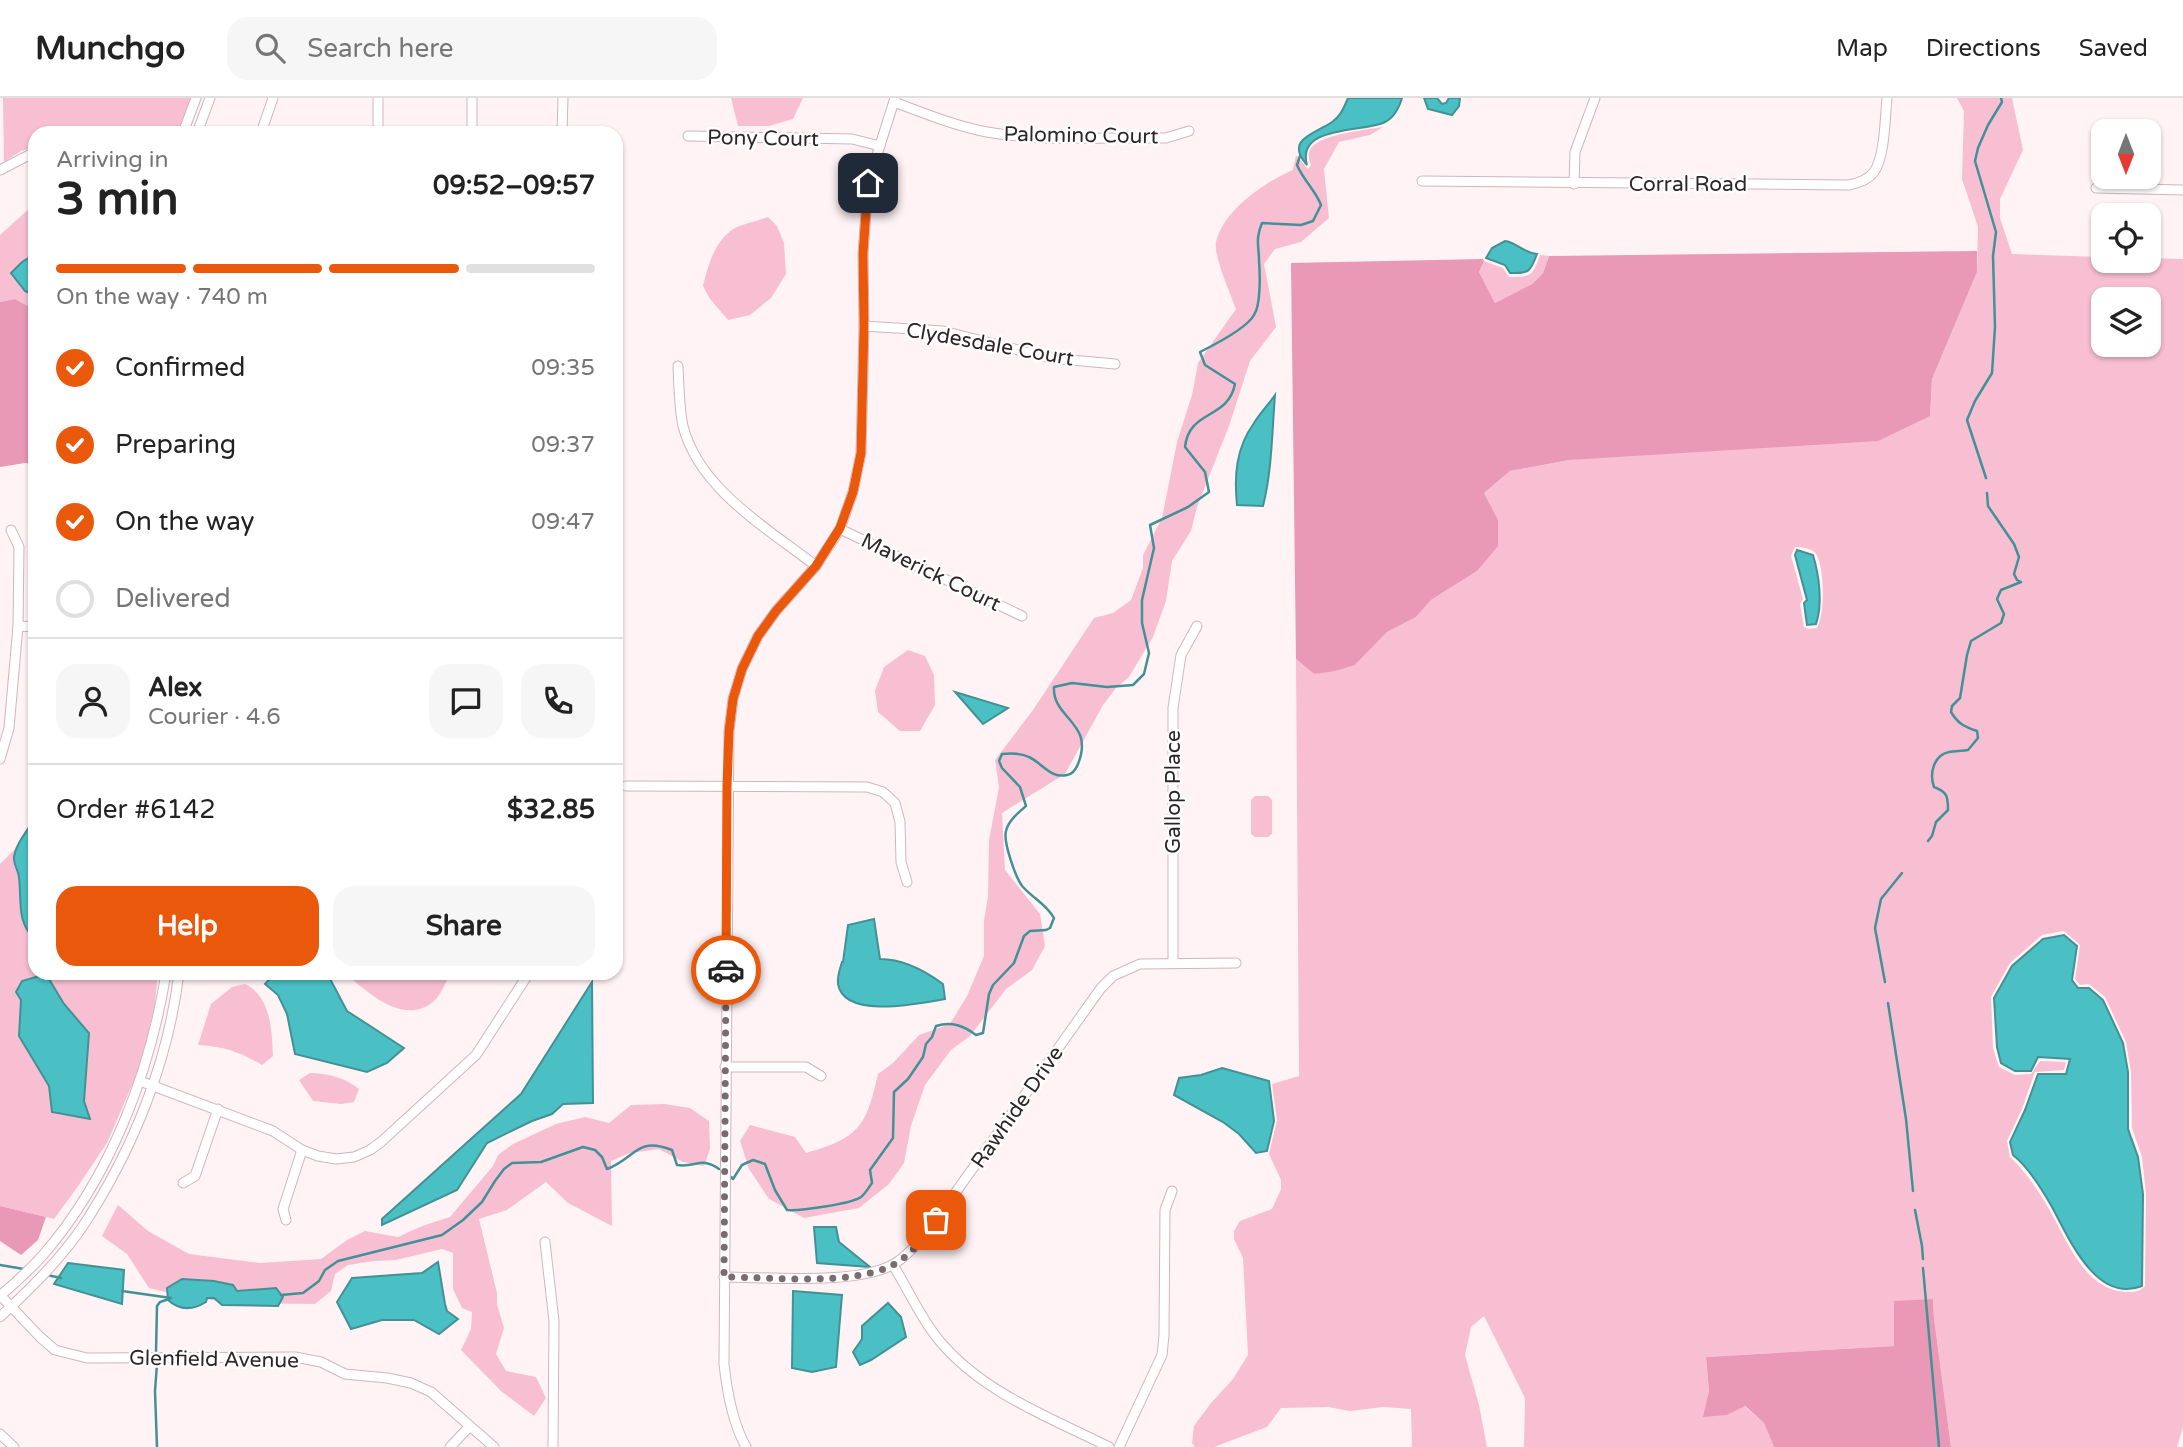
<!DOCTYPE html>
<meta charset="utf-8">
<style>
body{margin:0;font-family:"Varela Round",sans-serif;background:#f6f6f6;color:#222;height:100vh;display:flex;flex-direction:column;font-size:26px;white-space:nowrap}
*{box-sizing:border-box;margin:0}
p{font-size:23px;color:#767676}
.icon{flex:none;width:38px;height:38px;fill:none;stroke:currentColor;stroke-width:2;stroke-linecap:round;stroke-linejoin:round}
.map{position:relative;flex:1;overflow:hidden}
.panel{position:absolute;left:28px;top:28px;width:595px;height:854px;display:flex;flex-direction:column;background:#fff;border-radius:21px;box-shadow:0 2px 5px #0004}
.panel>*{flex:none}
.needle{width:46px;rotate:180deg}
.buttons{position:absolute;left:2091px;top:21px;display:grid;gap:14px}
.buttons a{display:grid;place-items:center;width:70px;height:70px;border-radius:14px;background:#fff;box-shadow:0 2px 5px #0004;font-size:35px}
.pin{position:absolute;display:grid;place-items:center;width:60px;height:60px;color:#fff;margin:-30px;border-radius:14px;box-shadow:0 4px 10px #0006}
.courier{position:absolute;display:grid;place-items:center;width:70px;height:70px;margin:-35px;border:5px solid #ea580c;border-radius:50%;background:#fff;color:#222;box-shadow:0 2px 9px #0007}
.head em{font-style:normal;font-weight:700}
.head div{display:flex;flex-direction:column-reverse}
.head{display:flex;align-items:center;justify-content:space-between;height:119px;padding:0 28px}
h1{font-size:46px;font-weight:700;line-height:52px}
.bar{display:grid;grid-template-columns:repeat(4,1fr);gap:10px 7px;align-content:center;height:84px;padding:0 28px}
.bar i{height:9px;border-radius:5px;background:#e0e0e0}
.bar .current{background:#ea580c}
.bar p{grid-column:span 4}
.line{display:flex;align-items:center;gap:18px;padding:0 28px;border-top:2px solid #e0e0e0}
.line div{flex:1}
.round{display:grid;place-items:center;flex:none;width:74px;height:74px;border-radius:21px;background:#f6f6f6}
ol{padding:0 28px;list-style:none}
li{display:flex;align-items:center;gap:21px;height:77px}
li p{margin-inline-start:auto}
li .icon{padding:7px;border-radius:50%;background:#ea580c;color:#fff;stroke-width:4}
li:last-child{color:#767676}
li i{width:38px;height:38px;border:4px solid #e0e0e0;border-radius:50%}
.action{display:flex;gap:14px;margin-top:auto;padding:14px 28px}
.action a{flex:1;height:80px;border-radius:21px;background:#ea580c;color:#fff;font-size:28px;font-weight:700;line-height:80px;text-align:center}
.action a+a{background:#f6f6f6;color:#222}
header{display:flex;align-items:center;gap:42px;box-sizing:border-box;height:98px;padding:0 35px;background:#fff;border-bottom:2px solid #e0e0e0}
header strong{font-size:33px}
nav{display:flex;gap:38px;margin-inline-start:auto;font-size:24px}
.search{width:490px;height:63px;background:#f6f6f6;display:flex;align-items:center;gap:18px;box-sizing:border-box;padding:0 24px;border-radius:21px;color:#767676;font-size:26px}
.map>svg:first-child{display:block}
</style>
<header>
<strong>Munchgo</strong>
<div class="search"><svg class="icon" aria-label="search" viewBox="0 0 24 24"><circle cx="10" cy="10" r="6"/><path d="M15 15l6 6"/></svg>Search here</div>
<nav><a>Map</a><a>Directions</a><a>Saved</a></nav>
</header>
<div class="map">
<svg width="2183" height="1349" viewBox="0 0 2183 1349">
<rect width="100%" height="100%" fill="#fff3f6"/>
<g fill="#f8bfd3" fill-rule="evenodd">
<path d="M3,0H191L179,35H35V49L21,53L4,64Z"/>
<path d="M731,0H803L793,21L769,28H738Z"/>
<path d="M1957,0H2012L2023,52L2000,101V120L2012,156L2103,159L2104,163H2149V160L2183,161V1329L2177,1349H1951L1934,1220L1933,1201L1895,1248L1706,1259L1709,1293L1705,1317H1727L1744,1308L1764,1325L1774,1349H1524L1525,1300L1484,1218L1471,1229L1465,1257L1479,1307L1487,1349H1412L1411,1311L1383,1309L1350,1313L1328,1309L1281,1310L1267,1329L1214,1349H1195L1192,1345L1194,1328L1211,1305L1233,1281L1248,1257L1243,1160L1234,1141V1133L1240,1123L1272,1111L1281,1091V1082L1269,1056L1277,1022L1272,986L1299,978L1296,561L1314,576L1355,567L1387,534L1416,519L1431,502L1477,473L1489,405L1484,395L1510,373L1569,362L1930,318L1932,281L1977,174L1978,129L1962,81L1964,13ZM2104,201H2149V247H2104ZM1795,449C1802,449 1812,450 1816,456C1825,470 1825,516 1817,530L1808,531L1804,529L1800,506L1803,501L1791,458ZM2064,833L2080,847L2075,881L2080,887L2089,886L2105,899L2126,944L2131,974L2132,1030L2142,1059L2146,1096L2145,1188C2140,1194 2134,1194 2126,1194C2084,1192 2067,1142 2049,1111C2038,1092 2025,1073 2010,1059L2007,1043L2022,1011L2035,974L2064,972L2066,964L2040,963L2031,976L2015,977L1999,969L1993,950L1991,899L2010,865L2042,837Z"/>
<path d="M1383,29L1370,37L1339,44L1324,71L1329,120L1301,144L1275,151L1264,166L1276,229L1250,263L1229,328L1197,409L1191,433L1172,463L1166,503L1153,539L1129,579L1116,590L1103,607L1065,676L1002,715L1005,772L1040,816L1045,848L1032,872L1006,891L970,938L951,952L925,987L911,1028L904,1065L889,1086L859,1110L804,1120L769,1101L749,1071L740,1043L750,1027L795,1039L806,1055C859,1040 866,1029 878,976L893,965L919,937L950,926L967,898L984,858V823L988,798L989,742L999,689L995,662L1033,612L1094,520L1113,515L1131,502L1143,470V457L1162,420L1177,344L1192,297L1198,265L1236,211C1231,197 1213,157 1216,144C1224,111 1265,84 1293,72L1296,57L1308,71L1311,67C1309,61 1307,56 1311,50C1322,36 1365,32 1383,29Z"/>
<path d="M35,108V212L15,201L0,204V137L30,110Z"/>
<path d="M768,119L777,128L784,145L786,176L771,200L750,217L728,222L710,201L703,188C708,167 715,142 735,130C745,125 758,123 768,119Z"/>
<path d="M1540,157L1549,158L1543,175L1532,186L1495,205L1479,174L1484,163L1503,170L1509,179C1531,179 1533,178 1540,157Z"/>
<path d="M908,552L925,558L934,577L935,607L920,633H900L878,614L875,593L884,569Z"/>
<path d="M1255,698H1268L1272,702V736L1268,739H1255L1251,736V702Z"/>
<path d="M35,720V875H158L155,905L142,964L107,1045L76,1091L54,1121L0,1108V766L17,749Z"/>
<path d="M345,875H451C446,883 441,898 433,904C403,928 367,894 345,875Z"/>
<path d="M245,886C271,898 272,934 273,958L262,967C237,953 226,949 198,947L211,906L232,889Z"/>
<path d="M310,975C327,975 346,980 359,991L354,1004L341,1006L313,1003L299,982Z"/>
<path d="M664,1006L690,1010L709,1023L710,1051L704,1068L683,1064L659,1051L630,1055L611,1063L612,1128L568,1105L546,1084L507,1112L479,1121L497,1195V1206L504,1230L496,1256L506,1273L536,1279L546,1300L534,1318L501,1293L461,1252L471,1231L472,1214L462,1210L453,1191V1155L442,1151L396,1162L374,1163L348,1167L335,1176L331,1193L315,1206L233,1205L182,1198L149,1190L127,1156L102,1138L118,1107L148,1133L189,1156L260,1165L321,1161L347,1142L365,1133L398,1139L422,1128L450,1119L493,1068L498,1057L513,1046L556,1026L585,1019L609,1025L631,1007Z"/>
</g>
<g fill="#e998b6">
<path d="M1977,153V174L1932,281L1930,318L1878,343L1569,362L1510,373L1484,395L1498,422V448L1477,473L1431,502L1416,519L1387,534L1355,567L1335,573L1314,576L1296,561L1291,165L1483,161L1484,163L1479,174L1495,205L1532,186L1543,175L1549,158Z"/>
<path d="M15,201L35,212V366L25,365L0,369V204Z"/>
<path d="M0,1108L46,1119L38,1142L21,1157L0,1143Z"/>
<path d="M1933,1201L1934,1220L1951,1349H1774L1764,1325L1745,1308L1727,1317L1703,1319L1709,1293L1706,1259L1894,1248V1203Z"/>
</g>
<g fill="#4ac0c4" stroke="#429195" stroke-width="2">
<path d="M1348,0H1402C1399,10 1393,21 1383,25C1361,34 1296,28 1307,67C1284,41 1315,36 1332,24C1341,18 1344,9 1348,0Z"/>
<path d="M1424,0H1437L1442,6L1446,5L1449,0H1460L1459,8L1452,17L1428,11Z"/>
<path d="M1505,143C1516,144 1524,155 1537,156C1530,175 1529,175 1510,175L1505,167L1486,160L1492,150Z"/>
<path d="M35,156V198L25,193L11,175L22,164Z"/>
<path d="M1275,297C1272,334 1272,373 1263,408L1237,407C1234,377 1236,350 1254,325C1260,315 1268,307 1275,297Z"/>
<path d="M1797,452L1813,457C1819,477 1823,506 1816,526L1807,527L1804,505L1807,502L1795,457Z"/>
<path d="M955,594L1008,610L983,626Z"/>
<path d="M35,720V842C16,822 22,805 19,780C19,773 13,766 14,759C16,745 28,732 35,720Z"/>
<path d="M874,821L880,861C903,861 924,872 943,886L945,901C921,905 844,922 838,886C837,879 840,870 842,864H843L848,827Z"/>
<path d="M2064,837L2077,848L2072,882L2078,890H2089L2103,902L2123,945L2128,974V1031L2138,1059L2143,1096L2142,1188C2096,1206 2069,1140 2052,1109C2043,1093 2027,1068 2013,1057L2010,1044L2025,1012L2038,976H2066L2070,961L2038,959L2031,973H2015L2001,965L1997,949L1994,900L2012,868L2043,841Z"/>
<path d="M275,875H327L347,913L404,950L387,965L367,974L295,956L287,916L278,897L265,886Z"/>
<path d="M46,876L64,906L89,935L84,1003L90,1021L52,1014L49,988L19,938L21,902L16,894L22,883Z"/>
<path d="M592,884L593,1005L563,1006L552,1016L532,1023L487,1045L457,1092L382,1127V1121L521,996Z"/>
<path d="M1222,970L1269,983L1274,1023L1267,1053L1256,1055L1239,1036L1223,1024L1174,997L1179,980L1201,977Z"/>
<path d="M814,1129H836L839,1144L870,1169L817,1165Z"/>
<path d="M438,1164L445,1206L447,1213L458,1221L439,1236L414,1222H382L351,1231L337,1204L352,1180L422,1175Z"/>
<path d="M68,1165L124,1172L122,1206L54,1186Z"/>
<path d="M182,1181L214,1183L233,1187L237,1193L276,1190L283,1199L278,1208L222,1207L214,1200H207L206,1204C193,1212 180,1213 168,1202L167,1190Z"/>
<path d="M793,1193L842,1197L836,1269L812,1274L792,1270Z"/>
<path d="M888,1205L901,1219L906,1239L871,1262L860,1267L853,1254L862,1241V1228Z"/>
</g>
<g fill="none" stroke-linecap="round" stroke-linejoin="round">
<g stroke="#429195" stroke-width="2.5">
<path d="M1986,380L1967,322L1975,303L1992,275L1995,229L1993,158L1996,134L1975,63L1978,50L1988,27L2002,4L2001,0"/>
<path d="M1928,743L1932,738L1936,724L1948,712C1948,698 1947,694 1934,689C1929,675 1934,657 1949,654C1955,653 1962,653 1968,652L1978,640L1977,633C1965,629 1958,626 1951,614L1952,608L1960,600L1967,557L1971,543L2001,525L2004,516L1997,501L2001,492L2021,484L2017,482L2014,476L2019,459L2014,446L1988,408L1987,395"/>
<path d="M1885,884L1875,830L1881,801L1902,775"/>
<path d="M1888,905L1906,1021L1913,1093"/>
<path d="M731,1079L733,1081L742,1067L753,1062L765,1066L775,1092L787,1112C800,1113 851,1106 861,1099C865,1096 869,1089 872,1085L870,1072L893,1040L894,994L908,981L923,959L926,946L932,939L936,928C952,923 964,928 976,937L983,935L989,896L993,887L1014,865L1024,838L1030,833L1046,832L1050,830L1054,820C1046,806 1034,801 1023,789C1016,781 1003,744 1006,733C1008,723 1019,714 1026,708L1020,689L1002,670L999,663L1002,656C1011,655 1021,655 1029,659C1042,665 1051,681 1067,677C1073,676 1076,671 1078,666C1095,624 1052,621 1054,589L1072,585L1107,589L1133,587L1144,576L1149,555L1142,525V502L1154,450L1150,427L1188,409L1209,394L1205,374L1185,349C1189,311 1228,322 1235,286L1205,267L1200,254C1214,247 1247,230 1254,217C1261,207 1260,175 1259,163C1259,147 1255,142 1262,125L1301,127L1313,123L1321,107C1315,92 1304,83 1297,67L1300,58"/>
<path d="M1915,1112L1922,1148L1923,1161"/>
<path d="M0,1167L24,1171"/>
<path d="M1923,1170L1939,1349"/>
<path d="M47,1177L61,1180"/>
<path d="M122,1193L171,1200"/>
<path d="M281,1197L303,1195L319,1183L325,1172L338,1163L442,1137L463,1122L482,1104L495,1083L504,1071L512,1065L541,1064L583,1049L595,1052L602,1059L607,1071C636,1060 636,1038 672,1052L677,1067C696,1070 701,1058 719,1071"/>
<path d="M156,1254L157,1208L160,1204L169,1201"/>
<path d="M157,1349L155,1293L157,1266"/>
</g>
<defs>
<g id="minor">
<path d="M894,4C924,15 955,28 987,34C1042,44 1110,39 1166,40L1189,33"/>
<path d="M183,35L196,0"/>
<path d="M197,35L210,0"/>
<path d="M261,35L273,0"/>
<path d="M378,35V0"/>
<path d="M472,35V0"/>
<path d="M562,35L563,0"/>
<path d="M688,38L852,41L880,48"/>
<path d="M0,72L35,54"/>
<path d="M1422,83L1849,87C1859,85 1868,82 1874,74C1885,58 1885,20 1887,0"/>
<path d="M1574,86L1575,54L1595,0"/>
<path d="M2096,90L2183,92"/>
<path d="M864,228L943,233L1050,260L1115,266"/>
<path d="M678,268C679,288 679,309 683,328C699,391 767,430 816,468"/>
<path d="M840,431L1022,518"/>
<path d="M18,528L35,529"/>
<path d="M0,661L9,630L18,528L19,449L11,432"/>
<path d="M626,688L867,689L883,694L895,705L900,724L901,764L907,784"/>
<path d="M1173,865V610L1181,557L1197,528"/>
<path d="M725,969H806L821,978"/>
<path d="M140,983L273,1033L302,1052L318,1058L336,1061L354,1059L370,1052L381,1044L476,957L529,875"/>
<path d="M183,1085L195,1078L218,1011"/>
<path d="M286,1122L283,1111L302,1052"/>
<path d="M545,1144L554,1223L553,1349"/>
<path d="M893,1167C908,1191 920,1219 938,1241C981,1294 1049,1319 1109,1349"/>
<path d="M724,1179C769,1179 854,1187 892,1167C903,1162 912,1150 921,1143L1101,890L1113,878L1140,866L1236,865"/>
<path d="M0,1198C15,1185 30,1172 43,1157C110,1080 150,975 166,875"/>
<path d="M1,1198L40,1239L55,1252L87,1260L295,1259L321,1264L345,1276L387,1280L411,1285L431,1294L494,1349"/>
<path d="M0,1219C30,1191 60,1162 83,1128C133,1052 168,965 179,875"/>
<path d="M0,1336L14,1349"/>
<path d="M450,1349L469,1329"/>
<path d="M746,1349C732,1324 727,1294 724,1266L729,633L733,601L742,571L758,538L776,513L816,468L840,431L853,394L861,355L864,228L863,156L868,85L895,0"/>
<path d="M1119,1349L1162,1257L1164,1237L1165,1112L1172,1093"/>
</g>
</defs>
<use href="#minor" stroke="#d1b5be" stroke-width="11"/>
<use href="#minor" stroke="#fff" stroke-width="9"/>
</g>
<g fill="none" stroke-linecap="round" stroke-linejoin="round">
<path stroke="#786c70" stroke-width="7" stroke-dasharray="0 12.6" d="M726,872L724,1179C772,1179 848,1188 891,1168C910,1159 925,1138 936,1122"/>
<path stroke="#ea580c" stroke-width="9" d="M726,872L727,689L729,633L733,601L742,571L758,538L776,513L816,468L840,430L853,394L861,355L864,228L863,156L868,85"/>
</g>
<g text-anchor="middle" stroke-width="5" stroke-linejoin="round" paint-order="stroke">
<g font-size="21" fill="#2f2428" stroke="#fff">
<text transform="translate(1081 37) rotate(1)" y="7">Palomino Court</text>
<text transform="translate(763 40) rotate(1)" y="7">Pony Court</text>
<text x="1688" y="93">Corral Road</text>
<text transform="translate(990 246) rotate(10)" y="7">Clydesdale Court</text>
<text transform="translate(931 474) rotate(26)" y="7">Maverick Court</text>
<text transform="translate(1173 694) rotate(-90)" y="7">Gallop Place</text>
<text transform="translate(1017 1009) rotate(-55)" y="7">Rawhide Drive</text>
<text transform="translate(214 1261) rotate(1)" y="7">Glenfield Avenue</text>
</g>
</g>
</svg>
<div class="buttons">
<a><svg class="needle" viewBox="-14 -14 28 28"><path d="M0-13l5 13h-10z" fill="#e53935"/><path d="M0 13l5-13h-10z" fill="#767676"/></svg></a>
<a><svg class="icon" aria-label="locate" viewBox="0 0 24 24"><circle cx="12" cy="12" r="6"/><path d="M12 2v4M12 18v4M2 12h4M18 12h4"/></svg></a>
<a><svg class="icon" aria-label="layers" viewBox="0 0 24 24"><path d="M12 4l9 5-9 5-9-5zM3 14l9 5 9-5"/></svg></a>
</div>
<div class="pin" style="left:936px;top:1122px;background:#ea580c"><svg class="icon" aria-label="bag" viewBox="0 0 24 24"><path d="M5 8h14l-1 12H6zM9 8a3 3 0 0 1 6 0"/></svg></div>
<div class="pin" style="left:868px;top:85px;background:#1f2937"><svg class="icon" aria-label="home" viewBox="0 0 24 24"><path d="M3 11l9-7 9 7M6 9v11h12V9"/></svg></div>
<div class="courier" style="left:726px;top:872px"><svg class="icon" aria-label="car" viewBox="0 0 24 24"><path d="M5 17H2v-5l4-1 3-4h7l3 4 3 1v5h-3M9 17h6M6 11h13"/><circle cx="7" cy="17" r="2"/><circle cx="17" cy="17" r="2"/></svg></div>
<section class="panel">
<div class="head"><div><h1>3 min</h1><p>Arriving in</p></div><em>09:52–09:57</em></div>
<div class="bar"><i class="current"></i><i class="current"></i><i class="current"></i><i></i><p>On the way · 740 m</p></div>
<ol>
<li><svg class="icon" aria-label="check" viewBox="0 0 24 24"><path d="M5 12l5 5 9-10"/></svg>Confirmed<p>09:35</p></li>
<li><svg class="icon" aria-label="check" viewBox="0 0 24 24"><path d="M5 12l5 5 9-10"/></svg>Preparing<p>09:37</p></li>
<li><svg class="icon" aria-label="check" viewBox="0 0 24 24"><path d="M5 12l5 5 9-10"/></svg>On the way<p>09:47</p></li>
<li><i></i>Delivered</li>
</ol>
<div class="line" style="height:126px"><a class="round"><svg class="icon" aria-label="person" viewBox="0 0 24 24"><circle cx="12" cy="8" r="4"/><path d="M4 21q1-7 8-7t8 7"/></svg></a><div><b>Alex</b><p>Courier · 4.6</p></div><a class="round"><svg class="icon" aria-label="chat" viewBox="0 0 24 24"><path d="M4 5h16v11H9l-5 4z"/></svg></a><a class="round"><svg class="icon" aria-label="phone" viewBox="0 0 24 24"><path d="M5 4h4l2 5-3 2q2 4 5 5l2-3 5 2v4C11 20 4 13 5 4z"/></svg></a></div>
<div class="line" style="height:91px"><div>Order #6142</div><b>$32.85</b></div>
<div class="action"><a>Help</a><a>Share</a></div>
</section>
</div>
